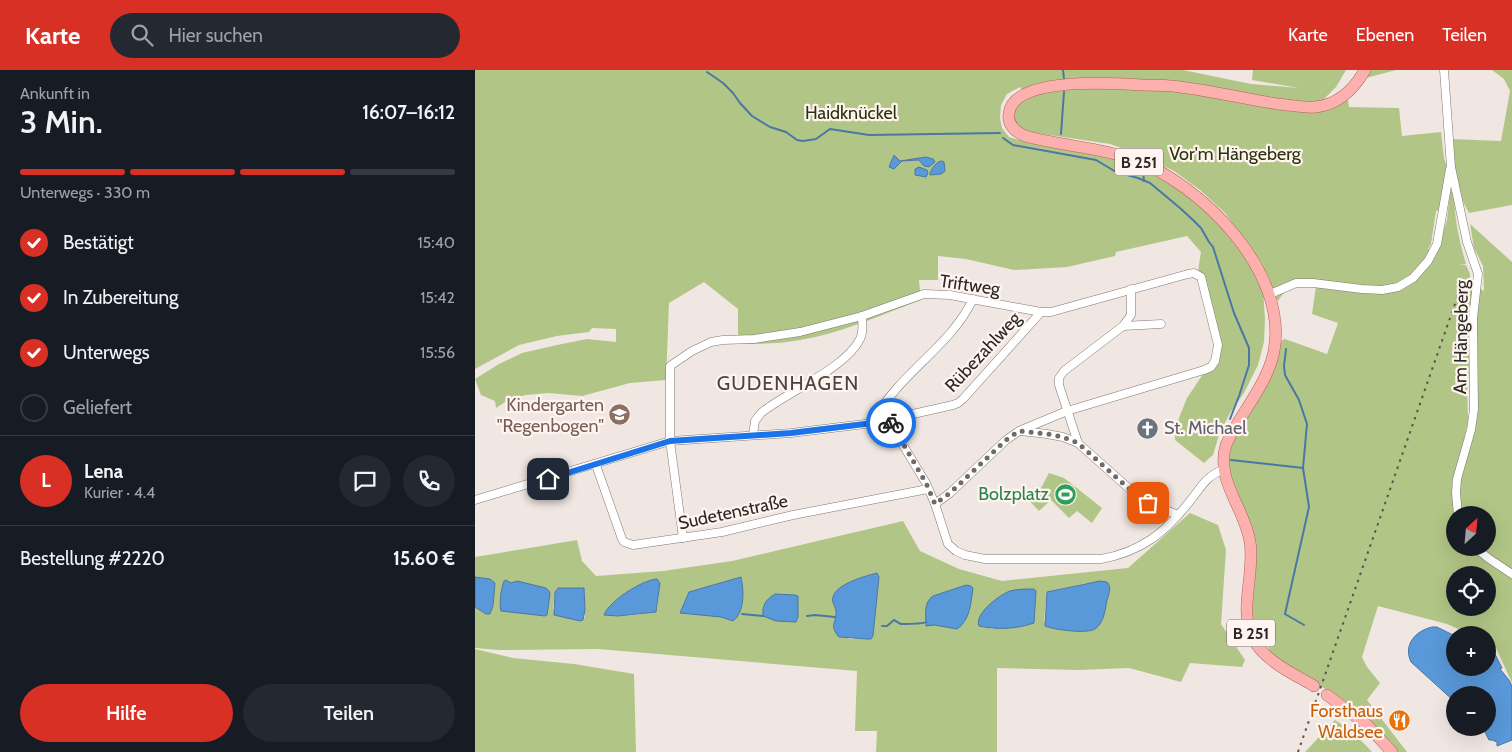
<!DOCTYPE html>
<html lang="de">
<meta charset="utf-8">
<style>
body{margin:0;font-family:Cabin,sans-serif;background:#242831;color:#f1f3f6;height:100vh;display:flex;flex-direction:column;font-size:19px;white-space:nowrap}
*{box-sizing:border-box;margin:0}
p{font-size:16px;color:#9ea1a6}
.icon{flex:none;width:28px;height:28px;fill:none;stroke:currentColor;stroke-width:2;stroke-linecap:round;stroke-linejoin:round}
.map{position:relative;flex:1;overflow:hidden}
.side{display:flex;flex-direction:column;background:#171b24;width:475px}
.side>*{flex:none}
.needle{width:32px;rotate:26deg}
.tools{position:absolute;left:971px;top:436px;display:grid;gap:10px}
.tools a{display:grid;place-items:center;width:50px;height:50px;border-radius:50%;background:#171b24;box-shadow:0 5px 20px #0002;font-size:25px}
.pin{position:absolute;display:grid;place-items:center;width:42px;height:42px;color:#fff;margin:-21px;border-radius:10px;box-shadow:0 2px 8px #0006}
.courier{position:absolute;display:grid;place-items:center;width:50px;height:50px;margin:-25px;border:4px solid #1a73e8;border-radius:50%;background:#fff;color:#222;box-shadow:0 1px 6px #0007}
.head em{font-style:normal;font-weight:600}
.head div{display:flex;flex-direction:column-reverse}
.head{display:flex;align-items:center;justify-content:space-between;height:85px;padding:0 20px}
h1{font-size:32px;font-weight:600;line-height:38px}
.bar{display:grid;grid-template-columns:repeat(4,1fr);gap:8px 5px;align-content:center;height:60px;padding:0 20px}
.bar i{height:6px;border-radius:4px;background:#363941}
.bar .current{background:#d93025}
.bar p{grid-column:span 4}
.line{display:flex;align-items:center;gap:12px;padding:0 20px;border-top:1px solid #363941}
.line div{flex:1}
.round{display:grid;place-items:center;flex:none;width:52px;height:52px;border-radius:26px;background:#242831}
ol{padding:0 20px;list-style:none}
li{display:flex;align-items:center;gap:15px;height:55px}
li p{margin-inline-start:auto}
li .icon{padding:5px;border-radius:50%;background:#d93025;color:#fff;stroke-width:4}
li:last-child{color:#9ea1a6}
li i{width:28px;height:28px;border:2px solid #363941;border-radius:50%}
.button{display:flex;gap:10px;margin-top:auto;padding:10px 20px}
.button a{flex:1;height:58px;border-radius:30px;background:#d93025;color:#fff;font-size:20px;font-weight:600;line-height:58px;text-align:center}
.button a+a{background:#242831;color:#f1f3f6}
header{display:flex;align-items:center;gap:30px;box-sizing:border-box;height:70px;padding:0 25px;background:#d93025;color:#fff}
header strong{font-size:24px}
nav{display:flex;gap:28px;margin-inline-start:auto;font-size:18px}
.search{width:350px;height:45px;background:#242831;display:flex;align-items:center;gap:12px;box-sizing:border-box;padding:0 18px;border-radius:28px;color:#9ea1a6;font-size:19px}
main{display:flex;flex:1;min-height:0}
.map>svg:first-child{display:block}
</style>
<header>
<strong>Karte</strong>
<div class="search"><svg class="icon" aria-label="search" viewBox="0 0 24 24"><circle cx="10" cy="10" r="6"/><path d="M15 15l6 6"/></svg>Hier suchen</div>
<nav><a>Karte</a><a>Ebenen</a><a>Teilen</a></nav>
</header>
<main>
<section class="side">
<div class="head"><div><h1>3 Min.</h1><p>Ankunft in</p></div><em>16:07–16:12</em></div>
<div class="bar"><i class="current"></i><i class="current"></i><i class="current"></i><i></i><p>Unterwegs · 330 m</p></div>
<ol>
<li><svg class="icon" aria-label="check" viewBox="0 0 24 24"><path d="M5 12l5 5 9-10"/></svg>Bestätigt<p>15:40</p></li>
<li><svg class="icon" aria-label="check" viewBox="0 0 24 24"><path d="M5 12l5 5 9-10"/></svg>In Zubereitung<p>15:42</p></li>
<li><svg class="icon" aria-label="check" viewBox="0 0 24 24"><path d="M5 12l5 5 9-10"/></svg>Unterwegs<p>15:56</p></li>
<li><i></i>Geliefert</li>
</ol>
<div class="line" style="height:90px"><b class="round" style="background:#d93025;color:#fff">L</b><div><b>Lena</b><p>Kurier · 4.4</p></div><a class="round"><svg class="icon" aria-label="chat" viewBox="0 0 24 24"><path d="M4 5h16v11H9l-5 4z"/></svg></a><a class="round"><svg class="icon" aria-label="phone" viewBox="0 0 24 24"><path d="M5 4h4l2 5-3 2q2 4 5 5l2-3 5 2v4C11 20 4 13 5 4z"/></svg></a></div>
<div class="line" style="height:65px"><div>Bestellung #2220</div><b>15.60 €</b></div>
<div class="button"><a>Hilfe</a><a>Teilen</a></div>
</section>
<div class="map">
<svg width="1037" height="682" viewBox="0 0 1037 682">
<rect width="100%" height="100%" fill="#f1e7e2"/>
<g fill="#b1c686" fill-rule="evenodd">
<path d="M0,0H708L776,14L824,18L777,10L778,0H871L861,17L835,43C850,41 860,38 873,30L874,37L924,38L927,66L966,62L969,88L972,97L964,140L961,141L956,174L953,179H956L955,184L961,185L972,150L975,122L979,121C979,147 984,170 991,194L984,195H991L995,204V212L1009,221L1008,196L999,178L995,154L1037,192V501L1005,478H1012V445H984L985,404L998,359L1003,330L1001,291L992,310L993,351L987,378L977,412L980,446V478H997L1026,500L1037,505V613L1021,578L1013,573L1012,565H997L972,554L903,536L887,587L892,597L905,613L892,630L932,682H923L864,628L797,584L777,549L776,490L754,399L753,386L756,374L797,300L807,270L810,269L852,284L863,253L837,244L841,216C824,215 812,215 803,231L794,216L769,168L750,143L725,120L699,101L663,84L635,74L561,63L547,59L541,53L538,43L540,37L551,28L545,17L532,24L526,35L525,48L527,58L534,67L554,73L626,85L657,93L682,105L713,124L746,156L775,192L788,220L790,249L789,272L783,295L769,323L755,343L744,365L738,385L729,393L700,370V361L704,348L712,328L738,289L740,276L727,214L723,201L726,182L712,166L641,182L640,186L592,197L539,200L491,189L463,186V210H444L446,230C406,245 367,263 325,270C304,274 284,274 263,274V239L229,212L194,233L191,310L155,313L107,326L73,323L51,325L35,329L21,338L20,331L6,325L0,309L24,294L47,283L82,275L112,269L141,272V259L117,258L114,262L82,266L44,275L0,299ZM980,505H1012V538H980Z"/>
<path d="M896,0H921L891,8Z"/>
<path d="M1017,0H1037V135L994,143C981,121 977,95 975,69L1026,71L1035,21L1029,9Z"/>
<path d="M574,403L589,408L627,438L617,453L602,441L594,448L576,430L564,441L550,426L563,416L573,428L566,418Z"/>
<path d="M715,443L743,455L751,480L746,554L770,590L767,597L715,593L706,612L654,598L603,600L522,598V682H401L402,661H380L382,601L123,579L24,580L0,578V537L11,544L18,536L20,513L15,509L0,507V487L102,470L107,491L121,506L188,501L257,491L428,451L445,481L484,499L527,511L653,498ZM402,503L404,507L398,566L396,569H374L360,547L361,539L368,516L390,506ZM266,507L254,550L246,547L214,522ZM177,510L185,513L182,539C167,547 146,546 129,545C142,528 158,518 177,510ZM42,511L75,524L72,545L70,546C55,542 40,542 25,537L27,517ZM612,513L569,551L572,522ZM82,518H105L109,520L110,547L105,551L89,547L78,539L80,522ZM561,521L559,553L550,556L515,559ZM472,523L495,538L490,552L482,559L459,555L458,526Z"/>
<path d="M0,579L38,588L99,594L159,604L161,682H0Z"/>
<path d="M860,650L878,662L897,682H830Z"/>
</g>
<g fill="#5998d9" stroke="#4c76a3">
<path d="M419,85L425,91L451,87L458,89L460,92L454,97L449,96L444,90L427,91L419,99L414,97Z"/>
<path d="M467,91L469,92L470,101L466,104L455,105V103C457,98 462,91 467,91Z"/>
<path d="M444,97L452,100L453,103L451,107L440,105V99Z"/>
<path d="M402,503L404,507L398,566L396,569H392L364,567C354,555 361,554 361,542C361,536 356,533 358,527C361,514 390,506 402,503Z"/>
<path d="M0,507L15,509L20,513L18,536L15,544H11L0,537Z"/>
<path d="M266,507C269,520 270,542 258,551L246,547L205,543L214,522Z"/>
<path d="M182,509L185,513L181,542L143,546L129,545C134,531 167,510 182,509Z"/>
<path d="M31,510L36,513L42,511L71,518L74,521L75,524L72,545L70,546L26,541C24,532 26,519 29,511Z"/>
<path d="M625,511L632,512C637,518 634,523 632,530C630,540 629,553 620,559C612,564 579,560 570,556L572,522Z"/>
<path d="M491,515L496,516L498,518C496,532 495,551 482,559L459,555L451,556C451,545 448,533 458,526Z"/>
<path d="M83,518H109L110,540L108,550L105,551L79,545L80,522Z"/>
<path d="M559,519L561,521L559,553C542,559 522,560 504,556C499,544 524,525 535,521C542,519 552,519 559,519Z"/>
<path d="M300,524L320,525L323,526V547L321,552L301,551L288,546C287,536 290,530 300,524Z"/>
<path d="M957,557H962L980,566V598H1012L1013,579L1019,582L1027,598L1025,599L1034,610L1037,616V670L1022,676V672L1017,670H1014L1008,658H1012V625H980V632L936,592C928,575 940,561 957,557Z"/>
</g>
<g fill="none" stroke-linecap="round" stroke-linejoin="round">
<g stroke="#4c76a3" stroke-width="2">
<path d="M588,0L589,9"/>
<path d="M232,2L248,13L258,23L265,33L277,46L295,57L311,62L322,70L328,71L341,69L355,59L394,65L525,63"/>
<path d="M586,64L589,22"/>
<path d="M528,68L538,75L621,90L641,102L663,108L675,113L705,138L718,150L726,158L734,172L738,177L759,243L774,278V295L764,326L755,349"/>
<path d="M668,101L669,111"/>
<path d="M811,279L809,296L810,305L824,330L832,354L828,398L834,437L810,544L829,555"/>
<path d="M756,390L828,398"/>
<path d="M267,544L288,546"/>
<path d="M332,546L340,545L360,547"/>
<path d="M407,556H412L419,550C421,551 423,553 426,554C429,554 448,554 451,552"/>
</g>
<defs>
<g id="street">
<path d="M969,0L976,97L992,172L1003,204L998,248L999,339L996,360L982,409L981,423L983,445"/>
<path d="M793,225L821,213H838L887,219L907,220L923,217L938,208L953,191L962,174L975,99"/>
<path d="M648,256L686,254"/>
<path d="M414,349L420,362L451,413L460,434L473,474L481,481L490,485L510,489H626C666,482 691,462 715,431C728,415 729,408 749,399"/>
<path d="M398,353C421,305 475,278 498,229"/>
<path d="M546,361L572,364L588,367L603,373L667,430L703,445"/>
<path d="M278,365L280,351L286,343C312,322 371,298 385,269C389,262 387,253 387,246"/>
<path d="M603,373L584,315V308L589,301L648,256L656,245V219"/>
<path d="M121,395L147,469L149,472L158,475L247,462L318,445L453,419"/>
<path d="M0,430L195,371L316,363L398,353L478,335L483,333L488,329L566,242"/>
<path d="M208,468L195,371V296L217,281L236,272L248,270L279,269L325,262L387,246L449,224L475,225L566,242H576L713,204L719,203L726,207L743,275L740,291L736,297L729,300L592,341L544,361L531,370L475,423L460,434"/>
<path d="M1001,478L1013,488L1037,504"/>
</g>
<g id="primary">
<path d="M839,616C817,603 789,591 777,567C764,540 780,502 775,472C770,438 740,411 751,375C765,343 792,316 799,281C814,202 726,114 658,89C623,77 586,76 550,66C541,62 532,55 534,43C539,6 640,13 667,15C680,15 693,15 705,17C738,21 770,29 803,34C815,35 828,38 840,37C863,35 879,19 890,0"/>
<path d="M852,625L892,655L917,682"/>
</g>
</defs>
<use href="#street" stroke="#807773" stroke-width="9"/>
<use href="#primary" stroke="#b35f5b" stroke-width="12"/>
<use href="#street" stroke="#fff" stroke-width="8"/>
<use href="#primary" stroke="#fdb1ae" stroke-width="11"/>
<path stroke="#585350" stroke-width="2" stroke-dasharray="2.5 5" stroke-linecap="butt" d="M823,682L988,211"/>
</g>
<g fill="none" stroke-linecap="round" stroke-linejoin="round">
<path stroke="#716b68" stroke-width="5" stroke-dasharray="0 9" d="M416,353L451,413L460,434L475,423L531,370L544,361L572,364L588,367L603,373L662,426L673,433"/>
<path stroke="#1a73e8" stroke-width="6" d="M73,409L195,371L316,363L398,353L414,349L416,353"/>
</g>
<defs>
<symbol id="school-disc" viewBox="-11 -11 22 22"><circle r="9.5" fill="#8d6e63" stroke="#fff4ef"/><path d="M0-5L7-2L0 1L-7-2ZM-4 1L0 2.5L4 1V4Q0 6-4 4Z" fill="#fff"/></symbol>
<symbol id="church-disc" viewBox="-11 -11 22 22"><circle r="9.5" fill="#6b7280" stroke="#fff4ef"/><path d="M-1.2-6h2.4v3.5h3.3v2.4h-3.3V6h-2.4V-.1h-3.3v-2.4h3.3Z" fill="#fff"/></symbol>
<symbol id="stadium-disc" viewBox="-11 -11 22 22"><circle r="9.5" fill="#2e9e5b" stroke="#fff4ef"/><path d="M0-5a6.5 5 0 1 0 0 10a6.5 5 0 1 0 0-10ZM-3.5-1.8h7v3.6h-7Z" fill="#fff"/></symbol>
<symbol id="restaurant-disc" viewBox="-11 -11 22 22"><circle r="9.5" fill="#e8710a" stroke="#fff4ef"/><path d="M-5-6h1v4h1v-4h1v4h1v-4h1v5L-1.5 .5V6h-2V.5L-5-1ZM5-6V6H3V1.5H1.5Q1.5-4 5-6Z" fill="#fff"/></symbol>
</defs>
<g fill-rule="evenodd">
<use href="#school-disc" x="132" y="332" width="25" height="25"/>
<use href="#church-disc" x="660" y="346" width="25" height="25"/>
<use href="#stadium-disc" x="578" y="412" width="25" height="25"/>
<use href="#restaurant-disc" x="912" y="638" width="25" height="25"/>
</g>
<g text-anchor="middle" stroke-width="4.5" stroke-linejoin="round" paint-order="stroke">
<g fill="#fff4ef" stroke="#6b6562" stroke-width="1">
<rect x="640" y="78.5" width="48" height="27" rx="4"/>
<rect x="752" y="549.5" width="48" height="27" rx="4"/>
</g>
<g font-size="16" font-weight="bold" fill="#2c2826">
<text x="664" y="98">B 251</text>
<text x="776" y="569">B 251</text>
</g>
<g font-size="18" fill="#29330e" stroke="#fff4ef">
<text x="376" y="49">Haidknückel</text>
<text x="760" y="90">Vor'm Hängeberg</text>
</g>
<g font-size="18" fill="#2c2826" stroke="#fff4ef">
<text transform="translate(495 215) rotate(8)" y="6">Triftweg</text>
<text transform="translate(986 267) rotate(-89)" y="6">Am Hängeberg</text>
<text transform="translate(508 282) rotate(-47)" y="6">Rübezahlweg</text>
<text transform="translate(258 442) rotate(-12)" y="6">Sudetenstraße</text>
</g>
<g font-size="18" fill="#785e54" stroke="#fff4ef" text-anchor="end">
<text x="129" y="341">Kindergarten<tspan x="129" dy="21">"Regenbogen"</tspan></text>
</g>
<g font-size="18" fill="#5b616d" stroke="#fff4ef" text-anchor="start">
<text x="689" y="364">St. Michael</text>
</g>
<g font-size="18" fill="#27864d" stroke="#fff4ef" text-anchor="end">
<text x="574" y="430">Bolzplatz</text>
</g>
<g font-size="18" fill="#c56008" stroke="#fff4ef" text-anchor="end">
<text x="908" y="647">Forsthaus<tspan x="908" dy="21">Waldsee</tspan></text>
</g>
<g font-size="20" letter-spacing="1" fill="#4d4441" stroke="#fff4ef">
<text x="313" y="320">GUDENHAGEN</text>
</g>
</g>
</svg>
<div class="tools">
<a><svg class="needle" viewBox="-14 -14 28 28"><path d="M0-13l5 13h-10z" fill="#e53935"/><path d="M0 13l5-13h-10z" fill="#9ea1a6"/></svg></a>
<a><svg class="icon" aria-label="locate" viewBox="0 0 24 24"><circle cx="12" cy="12" r="6"/><path d="M12 2v4M12 18v4M2 12h4M18 12h4"/></svg></a>
<a>+</a>
<a>−</a>
</div>
<div class="pin" style="left:673px;top:433px;background:#ea580c"><svg class="icon" aria-label="bag" viewBox="0 0 24 24"><path d="M5 8h14l-1 12H6zM9 8a3 3 0 0 1 6 0"/></svg></div>
<div class="pin" style="left:73px;top:409px;background:#1f2937"><svg class="icon" aria-label="home" viewBox="0 0 24 24"><path d="M3 11l9-7 9 7M6 9v11h12V9"/></svg></div>
<div class="courier" style="left:416px;top:353px"><svg class="icon" aria-label="bike" viewBox="0 0 24 24"><circle cx="6" cy="16" r="4"/><circle cx="18" cy="16" r="4"/><path d="M6 16l4-8h5l3 8M10 8l3 8H6M13 5h3"/></svg></div>
</div>
</main>
